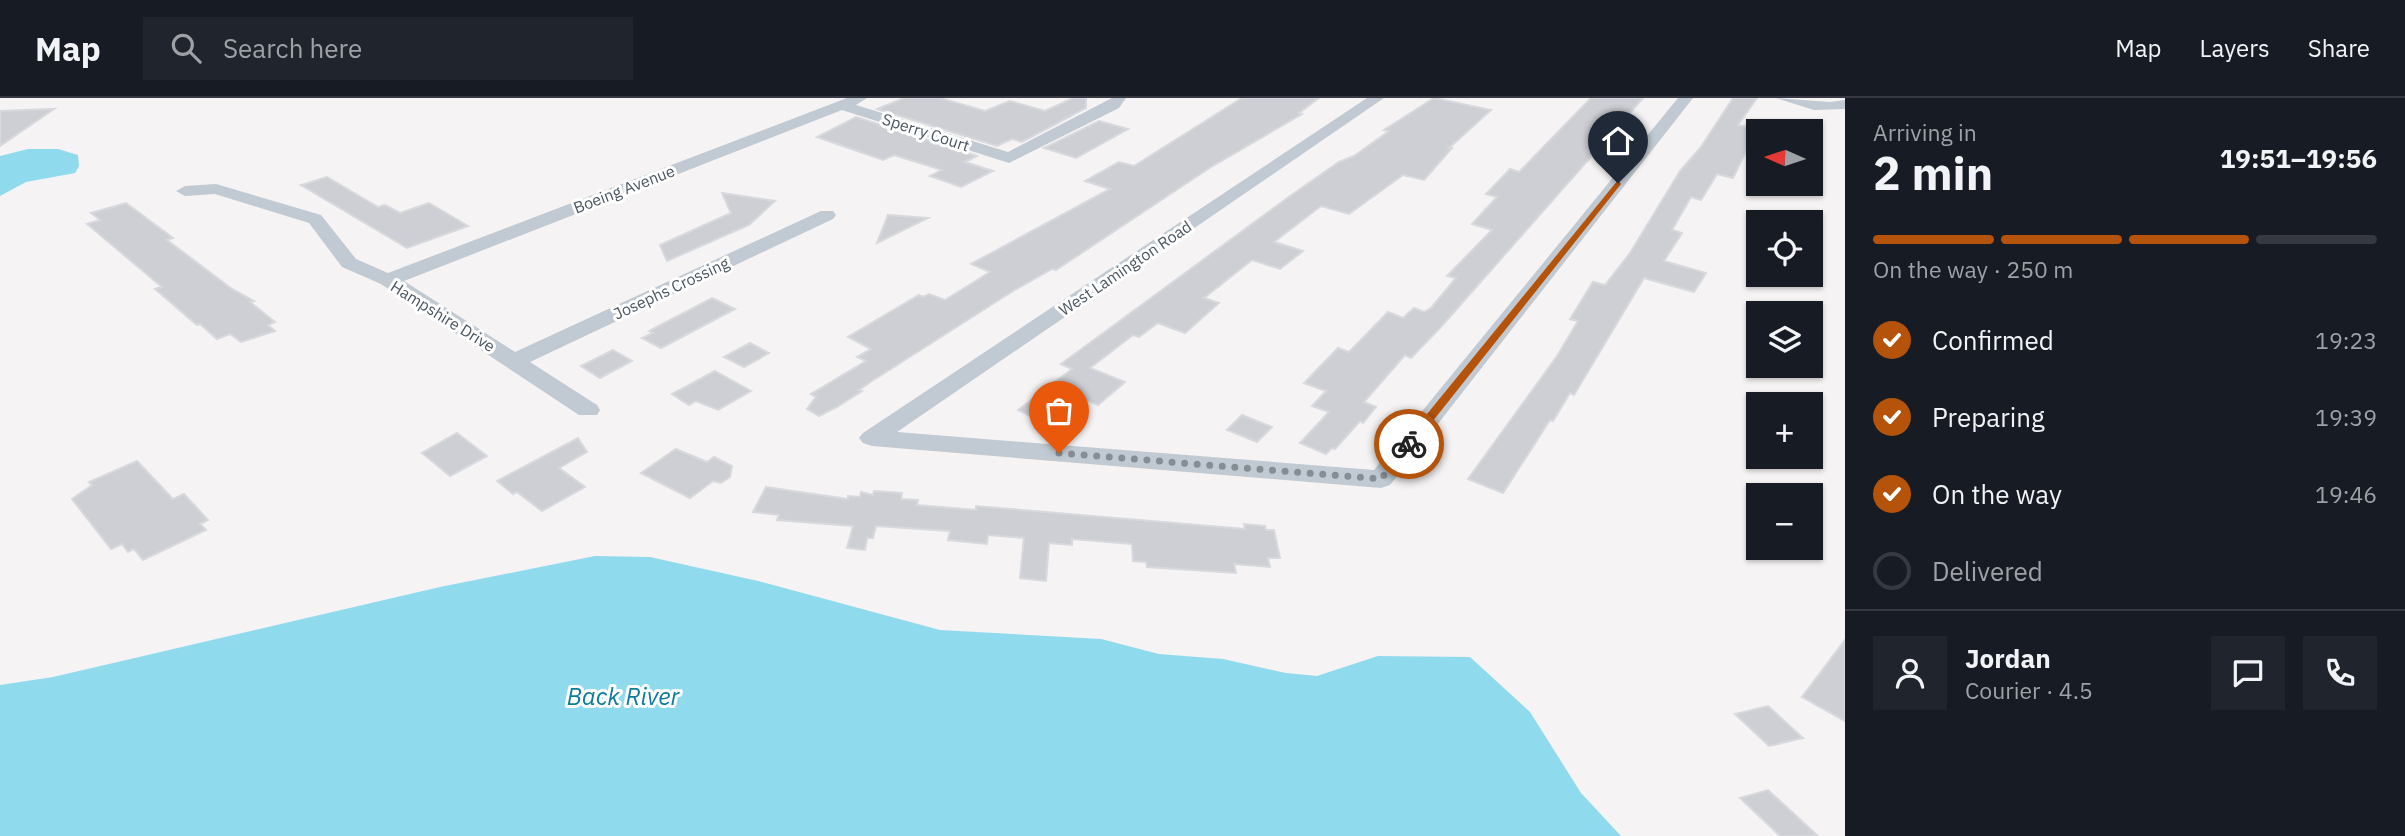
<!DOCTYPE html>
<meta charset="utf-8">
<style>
body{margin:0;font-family:"IBM Plex Sans",sans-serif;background:#20242c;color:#f1f3f6;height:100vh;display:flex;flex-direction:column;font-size:26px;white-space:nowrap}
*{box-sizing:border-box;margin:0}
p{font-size:23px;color:#9ea1a6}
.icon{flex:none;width:38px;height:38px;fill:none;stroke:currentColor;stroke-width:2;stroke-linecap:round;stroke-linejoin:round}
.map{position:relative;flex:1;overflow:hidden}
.panel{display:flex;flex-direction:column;background:#171b24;width:560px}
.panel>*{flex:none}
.needle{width:46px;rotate:273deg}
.tools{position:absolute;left:1746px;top:21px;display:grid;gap:14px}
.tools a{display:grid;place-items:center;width:77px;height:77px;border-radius:0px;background:#171b24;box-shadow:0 2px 5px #0004;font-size:35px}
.pin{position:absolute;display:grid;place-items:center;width:60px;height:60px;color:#fff;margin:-72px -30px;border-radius:50% 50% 50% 0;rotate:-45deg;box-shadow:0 0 7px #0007}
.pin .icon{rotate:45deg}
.courier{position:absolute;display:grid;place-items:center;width:70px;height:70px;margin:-35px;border:5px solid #b45309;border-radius:50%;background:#fff;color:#222;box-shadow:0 2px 9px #0007}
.head em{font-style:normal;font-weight:700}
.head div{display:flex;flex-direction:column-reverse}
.head{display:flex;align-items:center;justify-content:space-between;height:119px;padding:0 28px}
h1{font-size:46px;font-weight:700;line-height:52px}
.bar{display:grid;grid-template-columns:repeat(4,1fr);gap:10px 7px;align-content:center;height:84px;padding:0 28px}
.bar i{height:9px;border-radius:5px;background:#363941}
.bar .active{background:#b45309}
.bar p{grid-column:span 4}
.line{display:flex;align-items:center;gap:18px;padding:0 28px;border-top:2px solid #363941}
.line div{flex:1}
.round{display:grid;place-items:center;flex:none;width:74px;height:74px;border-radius:0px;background:#20242c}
ol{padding:0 28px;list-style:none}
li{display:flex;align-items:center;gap:21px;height:77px}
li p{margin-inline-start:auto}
li .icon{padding:7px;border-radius:50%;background:#b45309;color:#fff;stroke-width:4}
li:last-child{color:#9ea1a6}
li i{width:38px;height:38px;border:4px solid #363941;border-radius:50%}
header{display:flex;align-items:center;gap:42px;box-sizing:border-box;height:98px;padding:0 35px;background:#171b24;border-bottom:2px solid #363941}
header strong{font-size:33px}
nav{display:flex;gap:38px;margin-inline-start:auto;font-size:24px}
.search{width:490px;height:63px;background:#20242c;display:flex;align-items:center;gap:18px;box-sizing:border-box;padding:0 24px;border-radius:0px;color:#9ea1a6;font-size:26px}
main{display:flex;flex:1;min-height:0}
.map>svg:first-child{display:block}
</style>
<header>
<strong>Map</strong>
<div class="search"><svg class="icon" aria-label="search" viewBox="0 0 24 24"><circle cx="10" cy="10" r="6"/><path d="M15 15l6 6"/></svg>Search here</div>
<nav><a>Map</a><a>Layers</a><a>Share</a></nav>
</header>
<main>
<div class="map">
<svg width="1845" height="738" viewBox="0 0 1845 738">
<rect width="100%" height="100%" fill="#f5f3f3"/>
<g fill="#90daee">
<path d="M28,51H58L78,57L79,68L75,75L26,84L0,98V58Z"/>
<path d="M595,458L650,459L758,483L940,532L1101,541L1159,556L1223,561L1286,575L1317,578L1378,558L1470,559L1530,614L1581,695L1621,738H0V587L53,579L440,489Z"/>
</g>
<g fill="#cdcfd5" stroke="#d7d9de" stroke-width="2">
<path d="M904,0H940L985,13L1010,3L1045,13L1073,0H1086V10L1022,44L1012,41L997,48L877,11Z"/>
<path d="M1242,0H1319L1299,15L1302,16L1211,69L1056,172L1052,171L1013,193L872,283L859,292L862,293L837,309L819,318L807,311L816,299L811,296L866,263L857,259L871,251L848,239L919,197L923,199L929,196L945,202L990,174L971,166L1110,91L1085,83L1119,64L1134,68Z"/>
<path d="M1434,0L1491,12L1449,50H1452L1424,82L1403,77L1349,116L1321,108L1274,144L1303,153L1280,171L1252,162L1204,200L1219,205L1185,235L1158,225L1139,239L1133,237L1090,270L1125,284L1098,307L1080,299L1043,324L1018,312L1072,271L1061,266L1091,244L1290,98L1339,64L1354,58L1389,33L1384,32Z"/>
<path d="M1591,0H1643L1440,230L1411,260L1405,257L1364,304L1376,309L1363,325L1360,323L1335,351L1332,350L1326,356L1300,345L1329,314L1312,308L1326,293L1304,285L1338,250L1349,254L1388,214L1403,220L1414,210L1424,214L1431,210L1456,180L1447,178L1492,132L1472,126L1497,99L1486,96L1510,71L1519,74Z"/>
<path d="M1733,0H1757L1738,27L1757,31L1733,80L1717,76L1701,102L1691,99L1672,132L1682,135L1664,163L1706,175L1694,194L1644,180L1574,297L1570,295L1553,323L1550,322L1503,395L1468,381L1557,258L1578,223L1570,221L1593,184L1605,187L1630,155L1680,73L1701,49Z"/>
<path d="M54,11L0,48V13Z"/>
<path d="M856,19L977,58L965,64L993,73L961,89L930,78L942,72L894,57L883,62L817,39Z"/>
<path d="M1099,23L1128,31L1076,60L1044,50Z"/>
<path d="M327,79L378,109L385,107L400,115L429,105L468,128L407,150L301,87Z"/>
<path d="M722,95L775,103L749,127L667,163L660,147L731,115Z"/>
<path d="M126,105L173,140L167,142L232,191L254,203L250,204L275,224L268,227L275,233L241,244L230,236L217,241L200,226L197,227L155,191L162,189L87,126L100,122L91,115Z"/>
<path d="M888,117L928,120L877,145Z"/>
<path d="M712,200L735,211L661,250L642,240L653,235L649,233Z"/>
<path d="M750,245L769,255L744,269L724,259Z"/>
<path d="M613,252L632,263L600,280L581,268Z"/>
<path d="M715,273L751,293L718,312L696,303L689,307L672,296Z"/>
<path d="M1242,317L1272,329L1257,344L1227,332Z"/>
<path d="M457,335L487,358L450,378L422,355Z"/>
<path d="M578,340L587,354L559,370L585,389L542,413L517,394L513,396L497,383Z"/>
<path d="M676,351L707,364L714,359L732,368L730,379L721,385L713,383L690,400L641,375Z"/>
<path d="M137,363L173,401L184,396L208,422L200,426L206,432L143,462L134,451L128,454L122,446L111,451L72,401L92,387L89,384Z"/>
<path d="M766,389L848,401V398L860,399L861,394L873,397L874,393L902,395L901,401L918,402L917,407L976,412V408L1245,431L1244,426L1265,428L1266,432H1274L1280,460H1268L1270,469L1234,466L1236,475L1147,469L1146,464L1133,463L1132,446L1072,441V447L1049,445L1046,483L1020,480L1024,440L988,437L987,446L948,442L950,433L876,428L873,440H867L865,452L847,450L853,428L777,422L779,417L753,414Z"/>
<path d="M1845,542V623L1802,599Z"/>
<path d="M1768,608L1803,640L1769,648L1735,616Z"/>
<path d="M1768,692L1818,738H1780L1740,700Z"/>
</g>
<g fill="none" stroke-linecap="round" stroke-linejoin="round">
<g fill="#c1cad2" fill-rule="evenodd">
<path d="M847,0H867L856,7L1008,54L1112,0H1126L1119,10L1009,65L842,12L404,183L515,254L821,113H833L836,117L833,121L530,264L597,307L600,312L597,317H579L381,186L342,169L309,125L215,96L185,98L176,93L185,88L216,86L321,117L356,161L388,175Z"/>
<path d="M1367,0H1384L897,334L1374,372L1678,0H1693L1390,387L1381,390L872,348L863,345L859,340L863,335Z"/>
<path d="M1776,0L1830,4L1845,2V11L1814,12Z"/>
</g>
</g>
<path fill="#b45309" d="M1618,82L1621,86L1413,348H1405V343Z"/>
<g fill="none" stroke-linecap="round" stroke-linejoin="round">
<path stroke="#868d94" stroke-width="7" stroke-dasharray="0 12.6" d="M1059,355L1381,381L1409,346"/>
</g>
<g text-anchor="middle" stroke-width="6" stroke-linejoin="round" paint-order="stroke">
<g font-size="16" fill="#4a5661" stroke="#fff">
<text transform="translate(926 34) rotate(18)" y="6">Sperry Court</text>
<text transform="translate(624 91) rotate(-21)" y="6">Boeing Avenue</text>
<text transform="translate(1125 170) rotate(-34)" y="6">West Lamington Road</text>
<text transform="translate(671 190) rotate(-25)" y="6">Josephs Crossing</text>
<text transform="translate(443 218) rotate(32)" y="6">Hampshire Drive</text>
</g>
<g font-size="24" font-style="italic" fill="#0c7c9b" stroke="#fff">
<text x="623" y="607">Back River</text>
</g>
</g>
</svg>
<div class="tools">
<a><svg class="needle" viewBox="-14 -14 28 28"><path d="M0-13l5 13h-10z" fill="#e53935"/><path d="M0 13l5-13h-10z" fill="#9ea1a6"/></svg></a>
<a><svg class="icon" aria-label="locate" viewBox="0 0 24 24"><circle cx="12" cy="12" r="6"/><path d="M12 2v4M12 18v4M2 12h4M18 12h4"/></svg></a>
<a><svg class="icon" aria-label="layers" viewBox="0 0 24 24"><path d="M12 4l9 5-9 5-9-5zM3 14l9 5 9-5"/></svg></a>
<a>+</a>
<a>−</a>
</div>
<div class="pin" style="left:1059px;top:355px;background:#ea580c"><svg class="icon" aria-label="bag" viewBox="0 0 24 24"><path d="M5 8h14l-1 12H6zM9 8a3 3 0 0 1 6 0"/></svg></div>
<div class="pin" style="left:1618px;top:85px;background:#1f2937"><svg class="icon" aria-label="home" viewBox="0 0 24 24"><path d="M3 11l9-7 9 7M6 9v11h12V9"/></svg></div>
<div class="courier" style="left:1409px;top:346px"><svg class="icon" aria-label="bike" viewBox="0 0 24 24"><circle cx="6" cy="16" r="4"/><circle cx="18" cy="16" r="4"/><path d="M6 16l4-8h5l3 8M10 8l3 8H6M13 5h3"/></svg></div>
</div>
<section class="panel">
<div class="head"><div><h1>2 min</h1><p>Arriving in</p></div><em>19:51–19:56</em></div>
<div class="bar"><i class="active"></i><i class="active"></i><i class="active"></i><i></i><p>On the way · 250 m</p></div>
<ol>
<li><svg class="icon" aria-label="check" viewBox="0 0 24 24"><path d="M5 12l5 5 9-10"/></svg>Confirmed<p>19:23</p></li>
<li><svg class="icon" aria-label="check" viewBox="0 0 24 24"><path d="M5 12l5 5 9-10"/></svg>Preparing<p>19:39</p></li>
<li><svg class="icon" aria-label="check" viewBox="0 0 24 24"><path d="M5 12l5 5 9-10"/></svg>On the way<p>19:46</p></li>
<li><i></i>Delivered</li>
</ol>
<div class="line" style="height:126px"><a class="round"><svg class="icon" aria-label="person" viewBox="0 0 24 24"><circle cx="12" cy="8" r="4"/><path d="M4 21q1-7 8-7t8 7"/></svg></a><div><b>Jordan</b><p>Courier · 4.5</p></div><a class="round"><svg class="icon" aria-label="chat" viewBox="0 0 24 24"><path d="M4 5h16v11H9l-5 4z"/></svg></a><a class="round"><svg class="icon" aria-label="phone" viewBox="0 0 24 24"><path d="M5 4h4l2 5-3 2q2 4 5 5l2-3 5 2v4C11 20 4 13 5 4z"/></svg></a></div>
</section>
</main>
